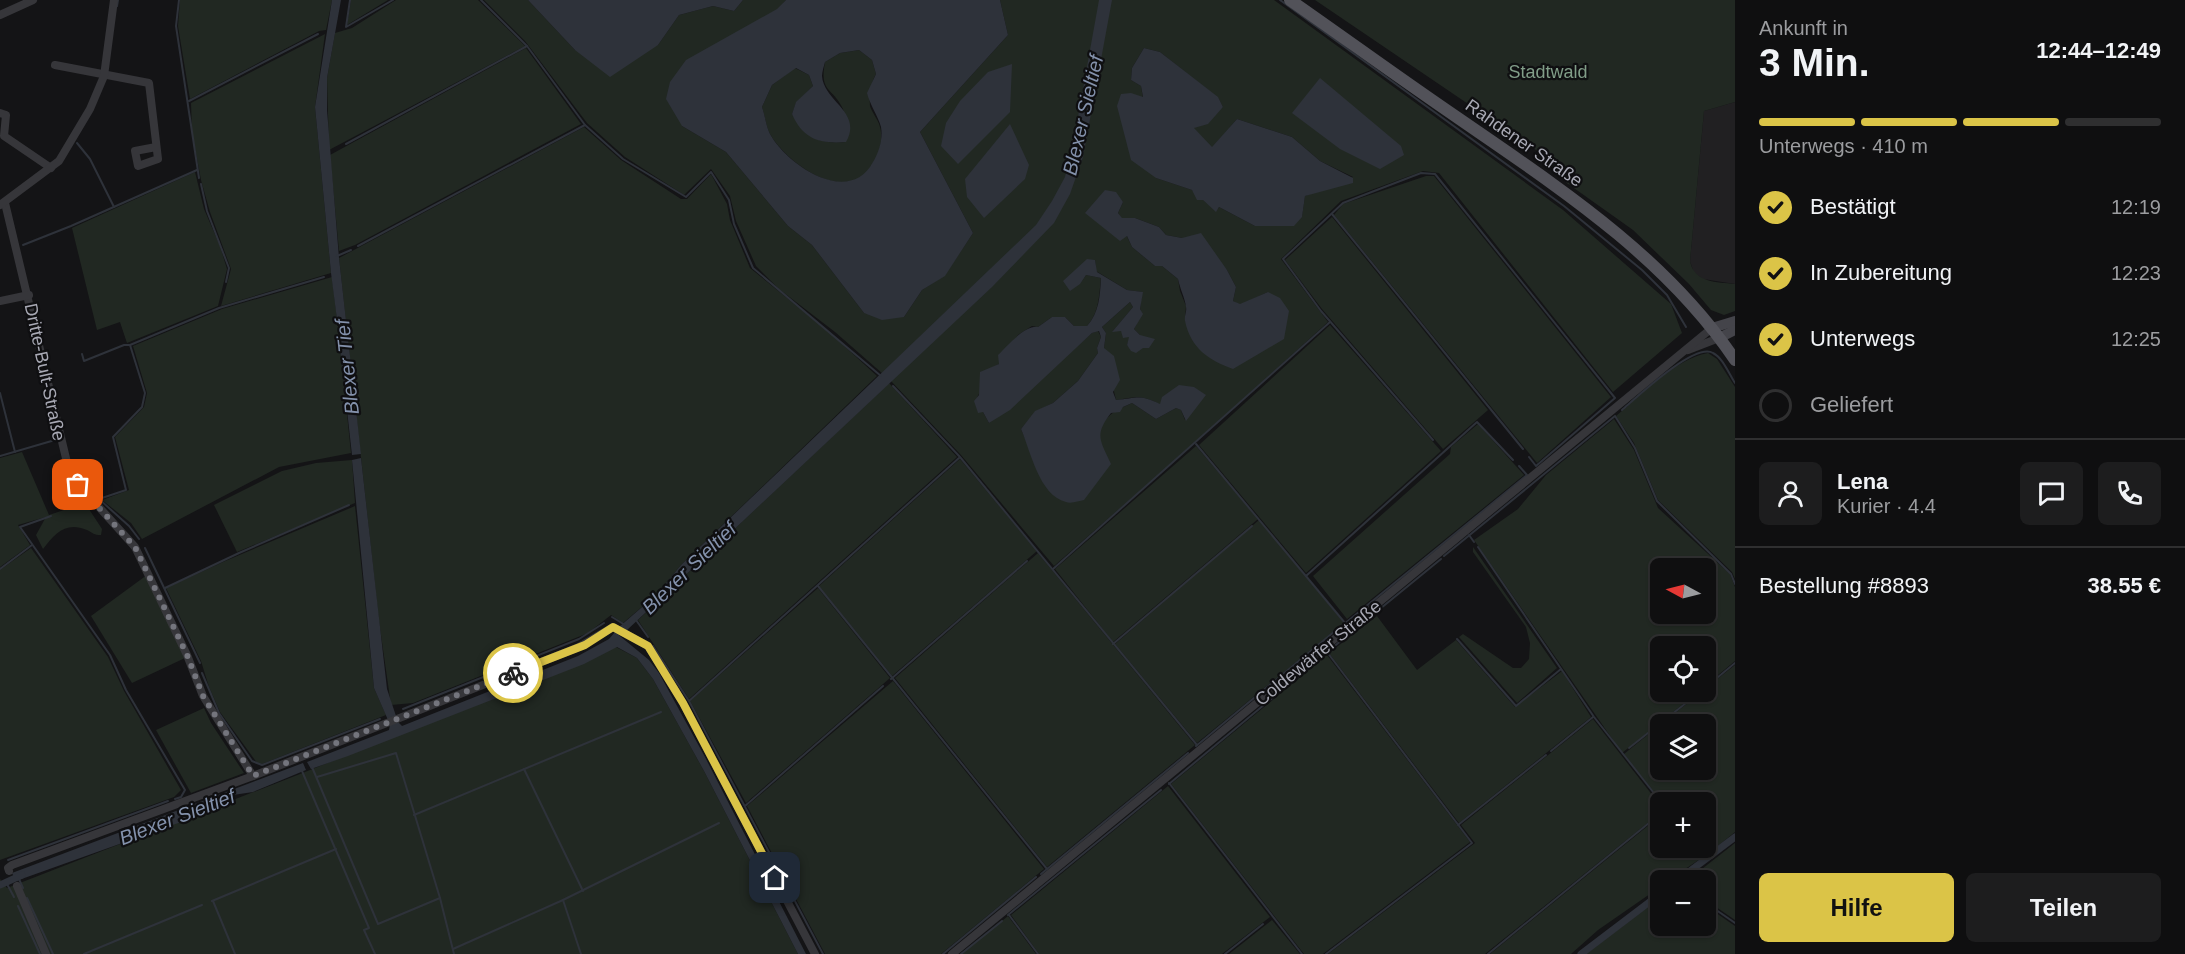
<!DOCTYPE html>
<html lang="de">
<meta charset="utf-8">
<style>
body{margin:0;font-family:Arial,sans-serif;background:#1d1d1e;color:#f1f3f6;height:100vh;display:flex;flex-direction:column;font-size:22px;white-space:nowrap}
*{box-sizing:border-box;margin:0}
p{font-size:20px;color:#9b9c9f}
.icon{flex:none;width:33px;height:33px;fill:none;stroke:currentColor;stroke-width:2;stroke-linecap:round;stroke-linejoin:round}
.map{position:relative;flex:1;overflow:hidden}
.side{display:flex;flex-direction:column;background:#0f0f10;width:450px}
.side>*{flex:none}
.needle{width:39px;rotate:277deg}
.tools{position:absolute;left:1650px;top:558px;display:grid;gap:12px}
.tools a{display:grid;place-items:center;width:66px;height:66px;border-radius:9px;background:#0f0f10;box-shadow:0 2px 4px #0004,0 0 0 2px #2f2f30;font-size:30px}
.pin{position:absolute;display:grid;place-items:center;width:51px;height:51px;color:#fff;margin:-26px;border-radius:12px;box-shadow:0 3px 9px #0006}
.courier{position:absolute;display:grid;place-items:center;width:60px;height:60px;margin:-30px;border:4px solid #dbc447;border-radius:50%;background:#fff;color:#222;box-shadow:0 2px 8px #0007}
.summary em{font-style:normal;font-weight:700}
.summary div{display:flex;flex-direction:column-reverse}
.summary{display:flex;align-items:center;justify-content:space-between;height:102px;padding:0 24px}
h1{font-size:39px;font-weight:700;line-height:45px}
.bar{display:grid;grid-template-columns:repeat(4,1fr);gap:9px 6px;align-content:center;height:72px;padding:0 24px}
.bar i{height:8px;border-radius:4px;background:#2f2f30}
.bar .active{background:#dbc447}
.bar p{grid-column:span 4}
.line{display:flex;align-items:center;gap:15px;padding:0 24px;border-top:2px solid #2f2f30}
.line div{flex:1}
.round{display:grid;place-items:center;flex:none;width:63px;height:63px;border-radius:9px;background:#1d1d1e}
ol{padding:0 24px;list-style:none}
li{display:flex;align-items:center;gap:18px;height:66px}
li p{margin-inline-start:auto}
li .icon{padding:6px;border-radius:50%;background:#dbc447;color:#111;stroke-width:4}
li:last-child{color:#9b9c9f}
li i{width:33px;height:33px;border:3px solid #2f2f30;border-radius:50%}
.action{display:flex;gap:12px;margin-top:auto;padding:12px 24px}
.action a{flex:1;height:69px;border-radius:9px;background:#dbc447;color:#111;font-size:24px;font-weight:700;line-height:69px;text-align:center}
.action a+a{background:#1d1d1e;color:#f1f3f6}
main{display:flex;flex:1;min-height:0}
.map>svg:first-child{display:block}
</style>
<main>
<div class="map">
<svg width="1735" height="954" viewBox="0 0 1735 954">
<rect width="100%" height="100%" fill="#141416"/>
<path fill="#212022" d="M1735,102V284L1703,279L1694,273L1690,261L1704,111Z"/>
<g fill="#212822" fill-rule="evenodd">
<path d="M180,0H332L326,30L319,31L190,99L178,26Z"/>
<path d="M351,0H388L347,25Z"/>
<path d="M396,0H478L525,46L329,150L327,78L335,33L352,28Z"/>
<path d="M484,0H528L575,50L658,45L679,15L713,6L734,11L743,0H786L682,126L726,152L788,226L812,245L864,313L904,317L922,290L945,275L973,233L920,132L1008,35L1000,0H1274L1563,210L1671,304L1682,333L1613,392L1439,173L1423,171L1341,201L1281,259L1328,322L1206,433L1054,566L961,455L891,381L835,332L779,289L756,266L736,221L730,196L711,169L684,195L625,157L587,123L525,41ZM1144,48L1160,52L1218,98L1223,107L1193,128L1212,148L1237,119L1292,137L1320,161L1353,177L1305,196L1302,216L1255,226L1219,207L1216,211L1192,190L1156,178L1141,86L1131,80L1132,68ZM1105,190L1123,202L1118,213L1122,219L1135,218L1159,227L1166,235L1182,238L1227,270L1236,287L1233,301L1240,305L1268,292L1194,342L1185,320L1186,306L1180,291L1178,279L1162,266H1155L1132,247ZM1095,260L1096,271L1127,290L1142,292L1140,309L1142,314L1134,329L1140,335L1130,348L1127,345L1130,337L1121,331H1113L1133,307L1130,302L1102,327L1106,333L1104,348L1116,400C1137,397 1141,394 1161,405L1205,395L1185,420L1181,410L1176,408L1156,419L1132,403C1114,411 1101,417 1099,438L1031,452L1021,429L1035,412L1053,403L1078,381L1098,353L1097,348L1101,337L1098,331L1092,333L989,423L983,412H978L975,402L991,369L999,364L1018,335L1032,326L1038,327L1052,317H1065L1074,326H1087C1099,313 1099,296 1101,278L1086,275L1080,284Z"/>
<path d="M1315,0H1735V102L1704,111L1690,261C1694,283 1717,282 1735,284V311L1724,315L1711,310L1689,284L1633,230L1564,181L1536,150Z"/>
<path d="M325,34L315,107L331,273L221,306L231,269L210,212L201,180L192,132L191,103Z"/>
<path d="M526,48L581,124L355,245L339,251L330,155Z"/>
<path d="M859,50L872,60L876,74C871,82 869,96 870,106C872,113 878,119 880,127C884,140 878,160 869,170C841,203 786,162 770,134C766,126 765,116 762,107L772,85L795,68L809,75L813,86L796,103L792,114C809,137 815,144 846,142C845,133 846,118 843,109C833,87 819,93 825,62L840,53Z"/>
<path d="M584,127L621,160L681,199H687L711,174L727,204L730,220L750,268L829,332L877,376L681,565L656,595L623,623L611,615L588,633L413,703L391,705L379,621L339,258Z"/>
<path d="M195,172L204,209L220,246L227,269L218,306L127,343L120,322L97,330L72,228Z"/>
<path d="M1426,176H1434L1611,397L1537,463L1334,215L1343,204Z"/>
<path d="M1332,217L1488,410L1443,449L1322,309L1285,260Z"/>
<path d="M332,277L339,335L336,338L341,356L351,453L279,467L142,539L131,523L102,500L129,490L115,437L144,407L147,393L133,346L222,309Z"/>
<path d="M1330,325L1441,451L1306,573L1199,445Z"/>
<path d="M1708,353L1717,359L1735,387V579L1732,572L1658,500L1634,443L1616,416C1643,394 1673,360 1708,353Z"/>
<path d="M889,383L957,457L689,699L638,620Z"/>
<path d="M1614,419L1634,450L1658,508L1730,574L1735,587V661L1706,685V646H1660V692H1698L1622,753L1474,540L1518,509L1546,475ZM1660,568H1706V614H1660Z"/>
<path d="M1478,424L1524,475L1347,619L1313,576L1450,454L1451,447Z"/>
<path d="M1196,446L1258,519L1113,642L1055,569Z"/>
<path d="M22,452L49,515L85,503L102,529L101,535C94,535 93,533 87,530C66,521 55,533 43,549L36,535L46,517L18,525L30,545L0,567V458Z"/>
<path d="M960,459L1037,551L892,676L819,586Z"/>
<path d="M352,460L355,503L237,552L214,505L282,471L316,463Z"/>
<path d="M355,506L374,688L386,715L262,764L257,763L220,712L209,687L201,661L166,588L223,562Z"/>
<path d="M1259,520L1344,623L1197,743L1115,644Z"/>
<path d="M1473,547L1557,668L1517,703L1459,637L1463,634L1513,668H1521L1529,659L1530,643L1526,627L1473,552Z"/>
<path d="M31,548L108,657L124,691L181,790L174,797L0,860V570Z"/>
<path d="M1038,553L1195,745L1047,867L895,678Z"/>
<path d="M147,575L185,658L132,683L91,616Z"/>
<path d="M818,588L890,678L746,803L690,701Z"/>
<path d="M1377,616L1417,670L1456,640L1515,707L1562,671L1591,717L1459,823L1329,653Z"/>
<path d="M616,647L637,658L653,679L704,771L798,954H0V879L7,888L300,774Z"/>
<path d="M1327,655L1470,842L1323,954H1304L1171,784Z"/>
<path d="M1735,665V832L1704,857L1697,848H1706V802H1662L1624,754L1660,725V770H1706V724H1661L1702,692H1706V688Z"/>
<path d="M893,681L1044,869L941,954H825L747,806Z"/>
<path d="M204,708L211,723L244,773L191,793L156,730Z"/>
<path d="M1593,719L1660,805V813L1485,954H1328L1475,843L1461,825Z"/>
<path d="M1168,786L1270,917L1222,954H1039L1011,915Z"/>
<path d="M1660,816V848H1691L1700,859L1669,880H1660V887L1598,930L1571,954H1490Z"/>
<path d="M1735,843V920L1706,900V880H1688Z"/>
<path d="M1660,898V926H1706V906L1735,926V954H1586Z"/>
<path d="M1008,916L1036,954H962Z"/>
<path d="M1272,920L1300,954H1229Z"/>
</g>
<g fill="#2e323a" fill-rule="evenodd">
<path d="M332,0H341L327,78V110L339,258L361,454L352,455L341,356L336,338L339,335L331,273L315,107Z"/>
<path d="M528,0H743L734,11L713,6L679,15L658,45L610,77L575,50Z"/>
<path d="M786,0H1000L1008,35L920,132L973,233L945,276L922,290L904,317L882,320L864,313L812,245L788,226L726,152L682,126L666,99L670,82L686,60L777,9ZM859,50L872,60L876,74L867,93C870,105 878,116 881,127C883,139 879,152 873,162C849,207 787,165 770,134C766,126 765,115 762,107L772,85L796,68L809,75L813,86L796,102L792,114C803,139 819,144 846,142C863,112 824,102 822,76C822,72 824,66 825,62L840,53Z"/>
<path d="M1099,0H1112L1083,157L1070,194L1054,223L992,287L626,631L619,627L656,595L681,565L1036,225L1052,201L1065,177L1074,139Z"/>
<path d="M1144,48L1160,52L1218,97L1223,107L1208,124L1194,128L1212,147L1237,119L1292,137L1320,161L1353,178V183L1305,196L1302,217L1294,226H1255L1219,207L1216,212L1203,200H1197L1192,190L1156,178L1131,160L1117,106L1121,94L1131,93L1143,97L1141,86L1131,80L1132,68Z"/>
<path d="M1012,64L1010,112L958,164L941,146L946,123L960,101L988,72Z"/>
<path d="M1320,78L1401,146L1404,155L1380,169L1340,149L1292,113Z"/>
<path d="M1010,124L1029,165L1025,179L984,218L967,197L965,179Z"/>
<path d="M1105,190L1116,192L1123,202L1118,213L1122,218H1135L1159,227L1166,235L1182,238L1201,233L1227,270L1236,287L1233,301L1240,304L1268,292L1280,298L1289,311L1284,339L1233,369C1209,360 1191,349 1185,321C1184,316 1187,312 1186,307C1185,298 1180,289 1178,279L1162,266H1155L1132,247L1127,236L1120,241L1085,213Z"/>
<path d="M1087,259L1095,260L1097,272L1127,290L1143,292L1140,309L1143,314L1134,329L1140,335L1155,339L1149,348H1143L1136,353L1131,351L1127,345L1129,337L1123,338L1121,331L1112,332L1133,307L1130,302L1102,327L1106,333L1104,348L1114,356L1120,380L1113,392L1116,400C1137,398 1140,394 1160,404L1162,397L1179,385L1194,387L1206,395L1186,421L1181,410L1176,408L1156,419L1132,403L1123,407L1120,412L1111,413C1094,435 1100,440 1111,464L1084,500C1079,501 1071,504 1066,502C1039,495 1031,452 1021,429L1035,411L1053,403L1078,381L1098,353L1097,348L1101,337L1099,331L1092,333L1010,410L989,423L983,412L978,413L974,401L979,395L980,372L999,364L998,355C1007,346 1025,325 1038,327L1052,317H1065L1074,326H1087C1099,313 1100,296 1101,278L1086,275L1080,284L1070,291L1063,281Z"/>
<path d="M361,458L387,689L396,716L388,720L374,688L352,460Z"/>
<path d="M615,632L649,660L659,673L705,757L806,954H798L704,771L653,679L637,658L617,647L584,664L348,756L311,769L307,762L389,730L390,725L398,722L402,726L578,656L609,639Z"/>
<path d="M303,763L306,770L253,792L233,795L209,812L16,881L12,873Z"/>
</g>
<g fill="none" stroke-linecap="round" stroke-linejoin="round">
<g stroke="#2e323a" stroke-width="2">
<path d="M179,0L176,26L199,178"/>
<path d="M350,0L346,27L393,0"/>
<path d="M481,0L527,46L585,125L623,159L686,197L711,172L729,200L734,224L753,268L881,376"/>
<path d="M1280,0L1564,206L1642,270L1667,295L1686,327"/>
<path d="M117,6L118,0"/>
<path d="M189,101L318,34"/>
<path d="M77,143L90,159L114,207"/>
<path d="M346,144L527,46"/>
<path d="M201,184L207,211L229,268L226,282"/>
<path d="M1332,214L1523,449"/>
<path d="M23,245L71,226L197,170"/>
<path d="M358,246L585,125"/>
<path d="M337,256L351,250"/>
<path d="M82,354L84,361L124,345H130"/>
<path d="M893,386L960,457L1197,745"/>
<path d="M0,393L15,452"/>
<path d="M1622,410C1637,397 1695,342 1713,353C1723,358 1729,374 1735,383"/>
<path d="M1433,440L1321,311L1283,259L1343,203L1421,173L1435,174L1615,398L1536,466L1529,457"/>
<path d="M1196,444L1345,623"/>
<path d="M0,456L55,440"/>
<path d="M51,516L20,527L110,655L126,690L185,790L181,797L175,799"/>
<path d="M1469,535L1474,542"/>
<path d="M139,539L129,526L99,499L126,490L113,437L142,407L145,393L130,345L219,308L324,277"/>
<path d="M1478,547L1594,717L1661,802"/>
<path d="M145,548L200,663"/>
<path d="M1444,556L1615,416L1635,448L1657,501L1731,574L1735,584"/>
<path d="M0,569L32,545"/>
<path d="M1053,569L1330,322"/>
<path d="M1306,576L1477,422L1513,460"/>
<path d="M818,586L1047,869"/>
<path d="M165,588L239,553L349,505"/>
<path d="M612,617L625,625"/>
<path d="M636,620L648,637"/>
<path d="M1343,625L1527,475L1519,466"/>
<path d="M1457,639L1516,706L1561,669"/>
<path d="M1113,644L1252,526"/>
<path d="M653,646L689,701L823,954"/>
<path d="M1326,653L1441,559"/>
<path d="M202,673L219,713L252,761L262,765L380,719"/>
<path d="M891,679L1027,561"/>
<path d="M1706,687L1735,663"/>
<path d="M689,701L959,458"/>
<path d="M403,709L579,639L604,623"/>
<path d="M1196,746L1335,631"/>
<path d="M1629,748L1700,692"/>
<path d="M1551,751L1593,717"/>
<path d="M312,767L378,924L440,898"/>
<path d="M524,769L583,891"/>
<path d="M302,771L369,928L364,930L375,954"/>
<path d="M317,777L396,753L440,898L454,954"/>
<path d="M1169,783L1302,954"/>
<path d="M1169,784L1318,660"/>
<path d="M745,806L883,686"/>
<path d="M414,815L661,712"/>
<path d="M1458,825L1546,755"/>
<path d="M1695,848L1704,860"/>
<path d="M8,860L168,801"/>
<path d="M1041,874L1188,753"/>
<path d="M18,877L23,888"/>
<path d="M7,884L14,897"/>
<path d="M27,898L53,954"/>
<path d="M563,900L581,954"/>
<path d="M212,901L336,849"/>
<path d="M213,901L235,954"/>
<path d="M1706,903L1735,923"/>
<path d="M18,906L40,954"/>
<path d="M1008,915L1161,790"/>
<path d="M1009,915L1038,954"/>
<path d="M453,949L563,900L719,823"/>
<path d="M84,954L202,905"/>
<path d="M943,954L1036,877"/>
<path d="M961,954L1002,921"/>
<path d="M1225,954L1263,924"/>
<path d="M1326,954L1472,843L1327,652"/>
<path d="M1488,954L1660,814"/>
</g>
<g stroke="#2e323a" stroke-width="7">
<path d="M1678,880L1735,837"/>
<path d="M0,885L22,875"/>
<path d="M1581,954L1660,894"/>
</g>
<g stroke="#36363a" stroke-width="8">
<path d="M0,15L33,0"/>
<path d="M55,65L149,83L158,159L138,166L135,151L156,147"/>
<path d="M0,113L6,115L4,136L51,168"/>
<path d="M5,203L70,475L135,547L187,655L203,696L253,776"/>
<path d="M0,205L59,161L90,109L104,76L114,0"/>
<path d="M0,301L29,295"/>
<path d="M1688,350L1719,338"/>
<path d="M9,871L8,868L12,865L253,776L579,647L613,627L648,646L683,703L815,954"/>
<path d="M17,886L46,954"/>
<path d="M952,954L1712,328"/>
</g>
<g stroke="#44444a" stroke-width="10">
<path d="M1712,328L1735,321"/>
<path d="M1719,338L1735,330"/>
</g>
<path stroke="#525259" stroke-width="12" d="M1290,0C1346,39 1402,80 1458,118C1558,187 1666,257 1735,360"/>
</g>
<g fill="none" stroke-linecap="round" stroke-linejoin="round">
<path stroke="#74757d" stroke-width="6" stroke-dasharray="0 10.8" d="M78,485L135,547L187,655L203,696L253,776L513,673"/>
<path stroke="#dbc447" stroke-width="8" d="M513,673L585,645L613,627L648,646L683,703L775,878"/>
</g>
<g text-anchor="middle" stroke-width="4.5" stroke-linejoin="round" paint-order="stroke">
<g font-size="18" fill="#819d88" stroke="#0f0f11">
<text x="1548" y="78">Stadtwald</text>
</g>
<g font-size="18" fill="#a8a9b4" stroke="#0f0f11">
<text transform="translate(1524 143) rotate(35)" y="6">Rahdener Straße</text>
<text transform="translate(45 372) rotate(78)" y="6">Dritte-Bult-Straße</text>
<text transform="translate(1318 653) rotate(-39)" y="6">Coldewärfer Straße</text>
</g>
<g font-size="20" font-style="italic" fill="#8391ab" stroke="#0f0f11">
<text transform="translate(1083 115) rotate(-77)" y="7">Blexer Sieltief</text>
<text transform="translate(347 367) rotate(-96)" y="7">Blexer Tief</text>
<text transform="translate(689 568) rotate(-44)" y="7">Blexer Sieltief</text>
<text transform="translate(177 817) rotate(-21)" y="7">Blexer Sieltief</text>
</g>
</g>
</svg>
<div class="tools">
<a><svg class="needle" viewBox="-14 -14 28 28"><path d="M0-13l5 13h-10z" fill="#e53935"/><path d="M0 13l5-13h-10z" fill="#9b9c9f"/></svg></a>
<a><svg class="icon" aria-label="locate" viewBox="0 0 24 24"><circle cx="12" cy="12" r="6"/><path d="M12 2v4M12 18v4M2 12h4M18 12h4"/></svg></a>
<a><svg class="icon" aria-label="layers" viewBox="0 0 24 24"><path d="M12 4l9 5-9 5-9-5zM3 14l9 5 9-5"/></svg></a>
<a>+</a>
<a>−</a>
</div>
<div class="pin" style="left:78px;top:485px;background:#ea580c"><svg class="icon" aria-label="bag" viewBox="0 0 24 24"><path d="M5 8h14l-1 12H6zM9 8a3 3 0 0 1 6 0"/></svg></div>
<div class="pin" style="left:775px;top:878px;background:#1f2937"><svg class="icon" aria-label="home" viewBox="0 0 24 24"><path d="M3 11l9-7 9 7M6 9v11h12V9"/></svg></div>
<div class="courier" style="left:513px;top:673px"><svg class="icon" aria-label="bike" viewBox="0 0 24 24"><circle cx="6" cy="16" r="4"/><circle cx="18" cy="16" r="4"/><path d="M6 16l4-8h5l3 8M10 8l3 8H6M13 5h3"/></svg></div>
</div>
<section class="side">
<div class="summary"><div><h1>3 Min.</h1><p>Ankunft in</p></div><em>12:44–12:49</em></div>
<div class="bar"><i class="active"></i><i class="active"></i><i class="active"></i><i></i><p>Unterwegs · 410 m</p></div>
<ol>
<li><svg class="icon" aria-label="check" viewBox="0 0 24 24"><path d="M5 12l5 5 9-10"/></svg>Bestätigt<p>12:19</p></li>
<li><svg class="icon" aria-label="check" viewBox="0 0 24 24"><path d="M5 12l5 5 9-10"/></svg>In Zubereitung<p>12:23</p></li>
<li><svg class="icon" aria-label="check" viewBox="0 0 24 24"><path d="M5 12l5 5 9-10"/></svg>Unterwegs<p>12:25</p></li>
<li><i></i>Geliefert</li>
</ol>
<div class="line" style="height:108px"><a class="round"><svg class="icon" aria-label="person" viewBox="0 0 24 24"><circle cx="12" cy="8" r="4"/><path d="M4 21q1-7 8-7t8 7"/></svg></a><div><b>Lena</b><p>Kurier · 4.4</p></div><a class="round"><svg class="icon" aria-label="chat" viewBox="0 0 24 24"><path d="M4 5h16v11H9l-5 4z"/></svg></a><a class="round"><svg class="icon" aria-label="phone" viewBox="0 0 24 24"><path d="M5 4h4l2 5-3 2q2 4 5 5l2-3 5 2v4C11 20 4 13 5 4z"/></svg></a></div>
<div class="line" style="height:78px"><div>Bestellung #8893</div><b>38.55 €</b></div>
<div class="action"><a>Hilfe</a><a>Teilen</a></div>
</section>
</main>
